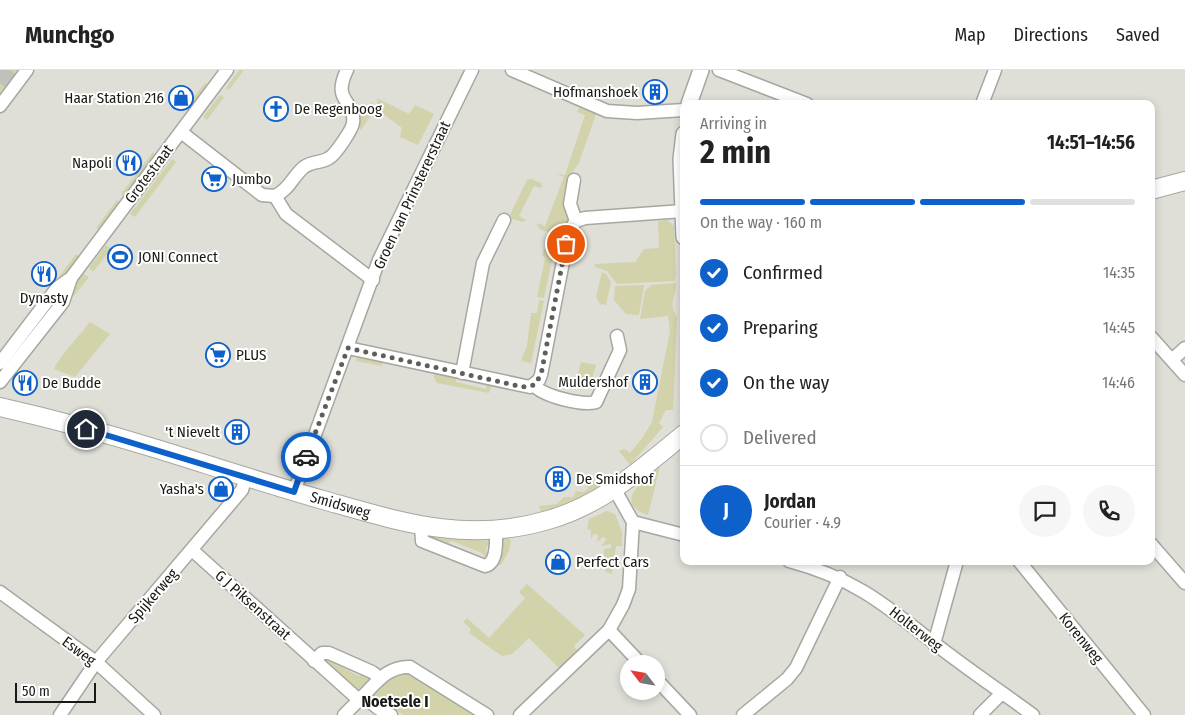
<!DOCTYPE html>
<meta charset="utf-8">
<style>
body{margin:0;font-family:"Fira Sans Condensed",sans-serif;background:#f6f6f6;color:#222;height:100vh;display:flex;flex-direction:column;font-size:19px;white-space:nowrap}
*{box-sizing:border-box;margin:0}
p{font-size:16px;color:#767676}
.icon{flex:none;width:28px;height:28px;fill:none;stroke:currentColor;stroke-width:2;stroke-linecap:round;stroke-linejoin:round}
.map{position:relative;flex:1;overflow:hidden}
.side{position:absolute;left:680px;top:30px;width:475px;height:465px;display:flex;flex-direction:column;background:#fff;border-radius:10px;box-shadow:0 2px 8px #0003}
.side>*{flex:none}
.needle{width:32px;rotate:301deg}
.fabs{position:absolute;left:620px;top:585px;display:grid;gap:10px}
.fabs a{display:grid;place-items:center;width:45px;height:45px;border-radius:50%;background:#fff;box-shadow:0 2px 8px #0003;font-size:25px}
.scale{position:absolute;left:15px;bottom:12px;width:81px;box-sizing:border-box;padding-left:5px;border:2px solid #191917;border-top:0;font-size:14px;line-height:18px;white-space:nowrap;color:#191917;-webkit-text-stroke:4px #fffffe;paint-order:stroke}
.pin{position:absolute;display:grid;place-items:center;width:42px;height:42px;color:#fff;margin:-21px;border:2px solid #fff;border-radius:50%;box-shadow:0 1px 5px #0007}
.courier{position:absolute;display:grid;place-items:center;width:50px;height:50px;margin:-25px;border:4px solid #0e61cb;border-radius:50%;background:#fff;color:#222;box-shadow:0 1px 6px #0007}
.headline em{font-style:normal;font-weight:700}
.headline div{display:flex;flex-direction:column-reverse}
.headline{display:flex;align-items:center;justify-content:space-between;height:85px;padding:0 20px}
h1{font-size:32px;font-weight:700;line-height:38px}
.bar{display:grid;grid-template-columns:repeat(4,1fr);gap:8px 5px;align-content:center;height:60px;padding:0 20px}
.bar i{height:6px;border-radius:4px;background:#e0e0e0}
.bar .selected{background:#0e61cb}
.bar p{grid-column:span 4}
.line{display:flex;align-items:center;gap:12px;padding:0 20px;border-top:1px solid #e0e0e0}
.line div{flex:1}
.round{display:grid;place-items:center;flex:none;width:52px;height:52px;border-radius:26px;background:#f6f6f6}
ol{padding:0 20px;list-style:none}
li{display:flex;align-items:center;gap:15px;height:55px}
li p{margin-inline-start:auto}
li .icon{padding:5px;border-radius:50%;background:#0e61cb;color:#fff;stroke-width:4}
li:last-child{color:#767676}
li i{width:28px;height:28px;border:2px solid #e0e0e0;border-radius:50%}
header{display:flex;align-items:center;gap:30px;box-sizing:border-box;height:70px;padding:0 25px;background:#fff;border-bottom:1px solid #e0e0e0}
header strong{font-size:24px}
nav{display:flex;gap:28px;margin-inline-start:auto;font-size:18px}
.map>svg:first-child{display:block}
</style>
<header>
<strong>Munchgo</strong>
<nav><a>Map</a><a>Directions</a><a>Saved</a></nav>
</header>
<div class="map">
<svg width="1185" height="645" viewBox="0 0 1185 645">
<rect width="100%" height="100%" fill="#dfdfd8"/>
<g fill="#d2d2ab">
<path d="M0,0H23L0,30Z"/>
<path d="M239,0H244L229,20L226,18Z"/>
<path d="M205,13L208,16L191,39L186,37Z"/>
<path d="M220,25L224,27L207,50L203,47Z"/>
<path d="M377,28L409,44L415,35L434,44L418,75L400,67L402,58L378,40Z"/>
<path d="M372,31L375,40L360,61V41L370,37Z"/>
<path d="M580,36L596,44L579,93L571,104L565,122V133L570,149L563,165L559,167L540,159L537,155L538,153L545,156L564,107L556,104L565,105L585,45L577,42Z"/>
<path d="M153,82L156,85L123,126L121,124Z"/>
<path d="M172,89L176,92L135,147L130,144Z"/>
<path d="M531,109L541,113L542,116L541,118L534,116L519,146L526,150L523,152L512,149L510,145L527,110Z"/>
<path d="M117,130L120,134L101,160L96,158Z"/>
<path d="M667,150L674,156L676,207L674,211L617,214L607,201L595,197V194L635,192L644,179L659,178L658,151Z"/>
<path d="M554,174L560,178L561,187L553,185L544,228L537,227L545,188L542,185L544,179L552,182Z"/>
<path d="M106,175L111,179L93,202L89,198Z"/>
<path d="M76,184L79,187L61,212H55Z"/>
<path d="M602,202L606,204L611,212L606,235L601,234V236L596,227Z"/>
<path d="M82,203L89,207L74,226L72,225L75,213Z"/>
<path d="M676,213C677,226 667,233 677,247L673,340H666L659,353L663,357L630,395L619,381L625,379L630,383L643,367L652,352L670,261L668,246L640,249L645,221L651,215Z"/>
<path d="M644,215L639,245L626,244L614,230L615,216Z"/>
<path d="M539,230L544,231L531,293L521,291L527,276L531,243H537Z"/>
<path d="M90,252L110,264L75,307L54,299C59,287 80,265 90,252Z"/>
<path d="M358,285L383,289L382,296L356,291Z"/>
<path d="M581,292L596,295L589,319L570,317L574,316Z"/>
<path d="M434,303L447,306L451,303L457,304L456,312L486,319L488,310L492,315L489,323L437,313L434,307Z"/>
<path d="M660,396L648,445C611,433 645,409 660,396Z"/>
<path d="M592,409L599,417L570,432L541,442L539,436L557,434L564,427H573L576,421L584,422L588,418L586,412Z"/>
<path d="M607,441L615,444L622,462V476H616L612,504L605,501L604,479L611,478V474L601,476L607,469L603,467L597,472L598,465L594,464L591,469V460L587,459L589,449Z"/>
<path d="M425,467L493,471C482,481 487,477 488,490L481,489L485,487L482,483L452,471L441,476Z"/>
<path d="M508,468L511,471L509,481L501,495H495L501,469Z"/>
<path d="M527,514L585,565L574,576L578,581L559,598L529,568L512,584L502,586L469,563L471,559L463,552L467,548L489,568L525,528L519,522Z"/>
<path d="M325,589H333V592L359,606L364,604L373,608L356,621L322,593Z"/>
<path d="M411,601L479,645H404L374,629L373,622L392,603Z"/>
</g>
<g fill="none" stroke-linecap="round" stroke-linejoin="round">
<path stroke="#c1c1bb" stroke-width="19" stroke-dasharray="19 9" stroke-linecap="butt" d="M0,13L10,0"/>
<defs>
<g id="minor">
<path d="M512,0L607,41L637,43L684,40"/>
<path d="M719,0L807,34"/>
<path d="M982,34L995,0"/>
<path d="M0,36L27,0"/>
<path d="M181,62L262,125L275,126C289,120 293,106 304,97C312,91 322,93 329,88C335,85 352,60 353,53C356,29 331,33 347,0"/>
<path d="M574,110L570,134L576,151"/>
<path d="M275,126L286,144L373,210"/>
<path d="M1151,267L1185,305"/>
<path d="M348,278L530,317L539,310L541,305L569,161L576,151L585,148L683,141"/>
<path d="M1173,289L1185,278"/>
<path d="M0,293L57,218L71,208L227,0"/>
<path d="M462,303L483,193L504,150"/>
<path d="M0,312L63,232L71,208"/>
<path d="M534,315C542,326 583,336 596,332L620,280L617,266"/>
<path d="M294,422L379,190L472,0"/>
<path d="M633,452L684,465"/>
<path d="M421,456L422,471L485,496C498,493 496,471 496,460"/>
<path d="M1151,474L1185,513"/>
<path d="M192,480L359,630C375,615 386,596 410,597L487,645"/>
<path d="M789,491C853,508 883,533 934,573C966,598 1000,621 1033,645"/>
<path d="M1019,491L1144,645"/>
<path d="M0,522L96,592L154,645"/>
<path d="M609,560L641,594"/>
<path d="M934,574L957,491"/>
<path d="M314,591L322,583H329L372,602L380,608"/>
<path d="M656,609L690,645"/>
<path d="M363,626L379,639L391,645"/>
<path d="M60,645L96,592L242,420L246,407"/>
<path d="M344,645L359,630"/>
<path d="M520,645L609,560L623,535L629,519L633,452L615,420"/>
<path d="M743,645L787,609L796,598L840,507"/>
<path d="M980,645L1002,623"/>
</g>
<g id="tertiary">
<path d="M689,34L701,0"/>
<path d="M684,64L681,89L684,167"/>
</g>
<g id="secondary">
<path d="M1151,120L1185,111"/>
<path id="s1" d="M0,337C53,349 105,363 157,379C212,396 267,414 323,430C401,452 467,474 548,450C602,435 641,399 684,364"/>
</g>
</defs>
<use href="#minor" stroke="#a6a7a0" stroke-width="15"/>
<use href="#tertiary" stroke="#a6a7a0" stroke-width="18"/>
<use href="#secondary" stroke="#a6a7a0" stroke-width="20"/>
<use href="#minor" stroke="#fff" stroke-width="12"/>
<use href="#tertiary" stroke="#fff" stroke-width="15"/>
<use href="#secondary" stroke="#fff" stroke-width="18"/>
</g>
<g fill="none" stroke-linecap="round" stroke-linejoin="round">
<path stroke="#5e5e5b" stroke-width="5" stroke-dasharray="0 9" d="M306,387L348,278L523,317L534,315L541,305L566,174"/>
<path stroke="#0e61cb" stroke-width="6" d="M86,359L294,422L306,387"/>
</g>
<defs>
<symbol id="building-ring" viewBox="-11 -11 22 22"><circle r="9.5" fill="#fffffe" stroke="#0e61cb" stroke-width="1.5"/><path d="M-4-6H4V6H1V3H-1V6H-4ZM-2.5-4.3h1.7v1.8h-1.7ZM.8-4.3h1.7v1.8H.8ZM-2.5-1h1.7V.8h-1.7ZM.8-1h1.7V.8H.8Z" fill="#0e61cb"/></symbol>
<symbol id="shop-ring" viewBox="-11 -11 22 22"><circle r="9.5" fill="#fffffe" stroke="#0e61cb" stroke-width="1.5"/><path d="M-5-2.5h2.3a2.7 3.5 0 0 1 5.4 0H5L5.5 6h-11ZM-1.5-2.5h3a1.5 2.3 0 0 0-3 0Z" fill="#0e61cb"/></symbol>
<symbol id="church-ring" viewBox="-11 -11 22 22"><circle r="9.5" fill="#fffffe" stroke="#0e61cb" stroke-width="1.5"/><path d="M-1.2-6h2.4v3.5h3.3v2.4h-3.3V6h-2.4V-.1h-3.3v-2.4h3.3Z" fill="#0e61cb"/></symbol>
<symbol id="restaurant-ring" viewBox="-11 -11 22 22"><circle r="9.5" fill="#fffffe" stroke="#0e61cb" stroke-width="1.5"/><path d="M-5-6h1v4h1v-4h1v4h1v-4h1v5L-1.5 .5V6h-2V.5L-5-1ZM5-6V6H3V1.5H1.5Q1.5-4 5-6Z" fill="#0e61cb"/></symbol>
<symbol id="supermarket-ring" viewBox="-11 -11 22 22"><circle r="9.5" fill="#fffffe" stroke="#0e61cb" stroke-width="1.5"/><path d="M-6-5.5h2.5l.6 2H6L4.5 2H-2.5L-4.4-4H-6ZM-1.5 3.2a1.3 1.3 0 1 0 .1 0ZM3 3.2a1.3 1.3 0 1 0 .1 0Z" fill="#0e61cb"/></symbol>
<symbol id="stadium-ring" viewBox="-11 -11 22 22"><circle r="9.5" fill="#fffffe" stroke="#0e61cb" stroke-width="1.5"/><path d="M0-5a6.5 5 0 1 0 0 10a6.5 5 0 1 0 0-10ZM-3.5-1.8h7v3.6h-7Z" fill="#0e61cb"/></symbol>
</defs>
<g fill-rule="evenodd">
<use href="#building-ring" x="641" y="8" width="28" height="28"/>
<use href="#shop-ring" x="167" y="14" width="28" height="28"/>
<use href="#church-ring" x="262" y="25" width="28" height="28"/>
<use href="#restaurant-ring" x="115" y="79" width="28" height="28"/>
<use href="#supermarket-ring" x="200" y="95" width="28" height="28"/>
<use href="#stadium-ring" x="106" y="173" width="28" height="28"/>
<use href="#restaurant-ring" x="30" y="190" width="28" height="28"/>
<use href="#supermarket-ring" x="204" y="271" width="28" height="28"/>
<use href="#building-ring" x="631" y="298" width="28" height="28"/>
<use href="#restaurant-ring" x="11" y="299" width="28" height="28"/>
<use href="#building-ring" x="223" y="348" width="28" height="28"/>
<use href="#building-ring" x="544" y="395" width="28" height="28"/>
<use href="#shop-ring" x="207" y="405" width="28" height="28"/>
<use href="#shop-ring" x="544" y="478" width="28" height="28"/>
</g>
<g text-anchor="middle" stroke-width="4" stroke-linejoin="round" paint-order="stroke">
<g font-size="15" fill="#191917" stroke="#fffffe" text-anchor="start">
<text x="638" y="27" text-anchor="end">Hofmanshoek</text>
<text x="164" y="33" text-anchor="end">Haar Station 216</text>
<text x="294" y="44">De Regenboog</text>
<text x="112" y="98" text-anchor="end">Napoli</text>
<text x="232" y="114">Jumbo</text>
<text x="138" y="192">JONI Connect</text>
<text x="44" y="233" text-anchor="middle">Dynasty</text>
<text x="236" y="290">PLUS</text>
<text x="628" y="317" text-anchor="end">Muldershof</text>
<text x="42" y="318">De Budde</text>
<text x="220" y="367" text-anchor="end">'t Nievelt</text>
<text x="576" y="414">De Smidshof</text>
<text x="204" y="424" text-anchor="end">Yasha's</text>
<text x="576" y="497">Perfect Cars</text>
</g>
<g font-size="15" fill="#191917" stroke="#fffffe">
<text transform="translate(149 104) rotate(-53)" y="5">Grotestraat</text>
<text transform="translate(412 125) rotate(-65)" y="5">Groen van Prinstererstraat</text>
<text dy="5" stroke="none"><textPath href="#s1" startOffset="354">Smidsweg</textPath></text>
<text transform="translate(153 526) rotate(-49)" y="5">Spijkerweg</text>
<text transform="translate(253 535) rotate(42)" y="5">G J Piksenstraat</text>
<text transform="translate(916 559) rotate(38)" y="5">Holterweg</text>
<text transform="translate(1081 568) rotate(51)" y="5">Korenweg</text>
<text transform="translate(79 581) rotate(37)" y="5">Esweg</text>
</g>
<g font-size="16" font-weight="bold" fill="#191917" stroke="#fffffe">
<text x="395" y="637">Noetsele I</text>
</g>
</g>
</svg>
<div class="fabs">
<a><svg class="needle" viewBox="-14 -14 28 28"><path d="M0-13l5 13h-10z" fill="#e53935"/><path d="M0 13l5-13h-10z" fill="#767676"/></svg></a>
</div>
<div class="scale">50 m</div>
<div class="pin" style="left:566px;top:174px;background:#ea580c"><svg class="icon" aria-label="bag" viewBox="0 0 24 24"><path d="M5 8h14l-1 12H6zM9 8a3 3 0 0 1 6 0"/></svg></div>
<div class="pin" style="left:86px;top:359px;background:#1f2937"><svg class="icon" aria-label="home" viewBox="0 0 24 24"><path d="M3 11l9-7 9 7M6 9v11h12V9"/></svg></div>
<div class="courier" style="left:306px;top:387px"><svg class="icon" aria-label="car" viewBox="0 0 24 24"><path d="M5 17H2v-5l4-1 3-4h7l3 4 3 1v5h-3M9 17h6M6 11h13"/><circle cx="7" cy="17" r="2"/><circle cx="17" cy="17" r="2"/></svg></div>
<section class="side">
<div class="headline"><div><h1>2 min</h1><p>Arriving in</p></div><em>14:51–14:56</em></div>
<div class="bar"><i class="selected"></i><i class="selected"></i><i class="selected"></i><i></i><p>On the way · 160 m</p></div>
<ol>
<li><svg class="icon" aria-label="check" viewBox="0 0 24 24"><path d="M5 12l5 5 9-10"/></svg>Confirmed<p>14:35</p></li>
<li><svg class="icon" aria-label="check" viewBox="0 0 24 24"><path d="M5 12l5 5 9-10"/></svg>Preparing<p>14:45</p></li>
<li><svg class="icon" aria-label="check" viewBox="0 0 24 24"><path d="M5 12l5 5 9-10"/></svg>On the way<p>14:46</p></li>
<li><i></i>Delivered</li>
</ol>
<div class="line" style="height:90px"><b class="round" style="background:#0e61cb;color:#fff">J</b><div><b>Jordan</b><p>Courier · 4.9</p></div><a class="round"><svg class="icon" aria-label="chat" viewBox="0 0 24 24"><path d="M4 5h16v11H9l-5 4z"/></svg></a><a class="round"><svg class="icon" aria-label="phone" viewBox="0 0 24 24"><path d="M5 4h4l2 5-3 2q2 4 5 5l2-3 5 2v4C11 20 4 13 5 4z"/></svg></a></div>
</section>
</div>
